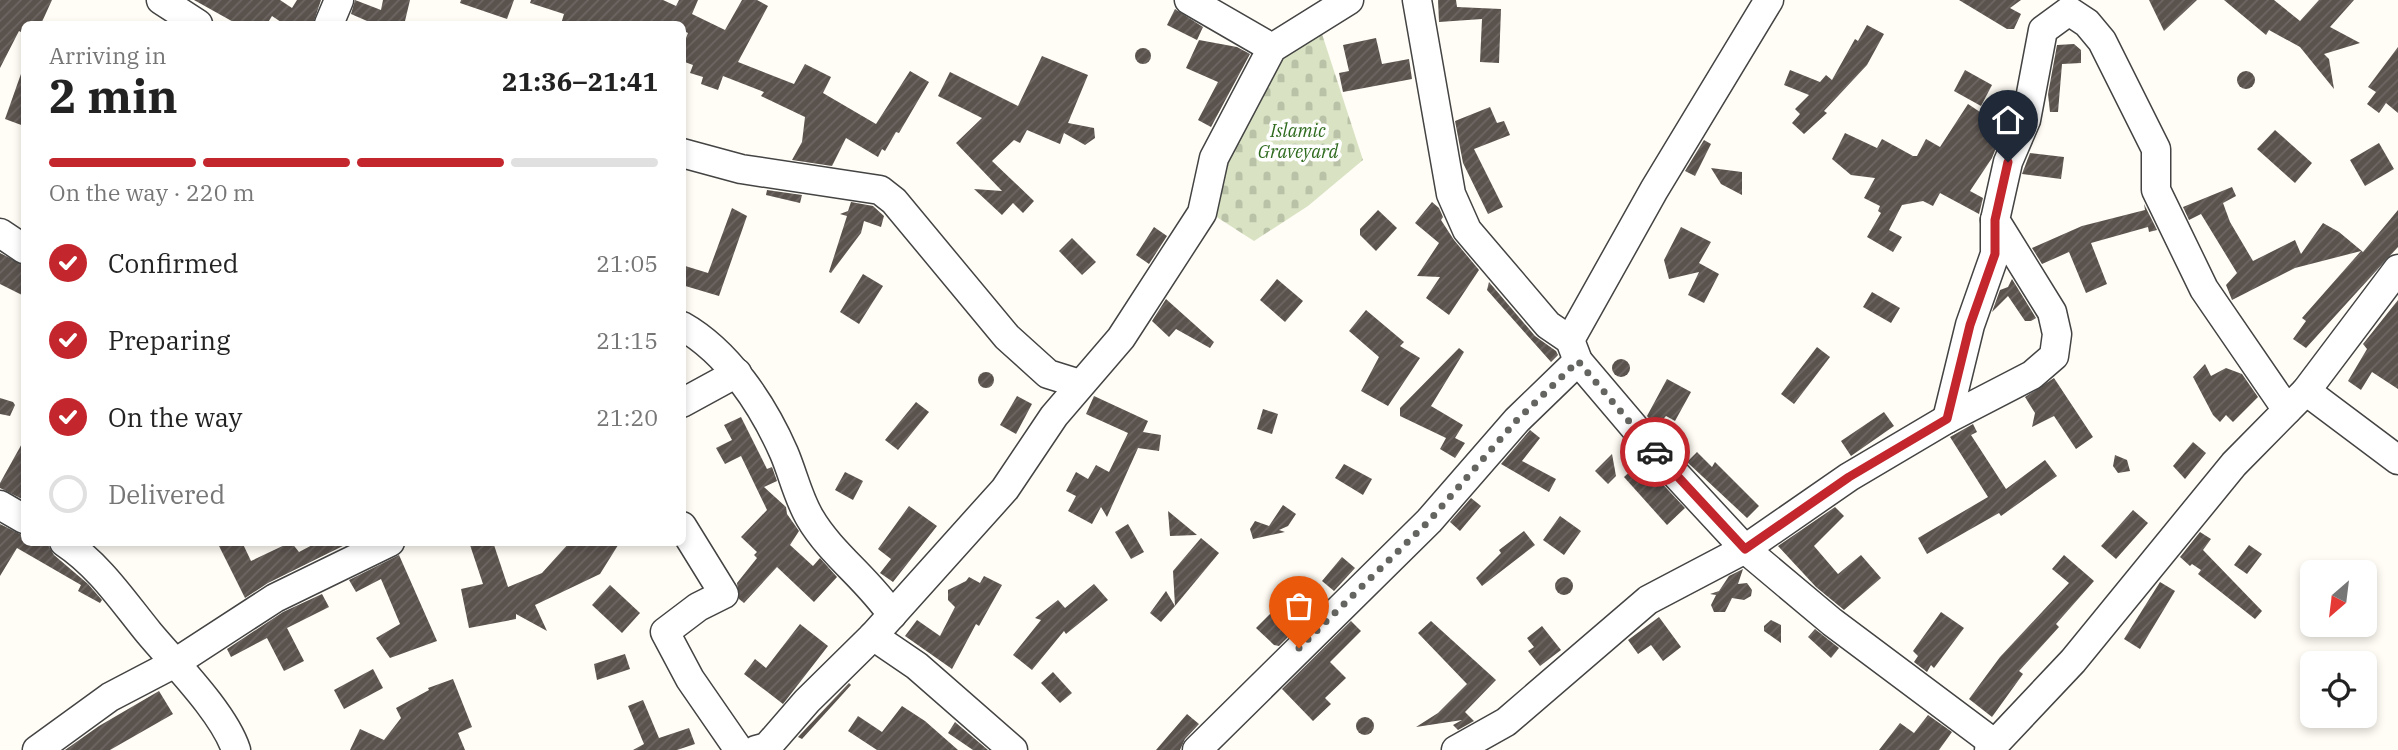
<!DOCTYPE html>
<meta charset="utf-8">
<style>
body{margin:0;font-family:"IBM Plex Serif",serif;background:#f2f2f2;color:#222;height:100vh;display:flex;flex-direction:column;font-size:26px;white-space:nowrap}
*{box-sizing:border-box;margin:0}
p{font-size:23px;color:#767676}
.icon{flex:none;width:38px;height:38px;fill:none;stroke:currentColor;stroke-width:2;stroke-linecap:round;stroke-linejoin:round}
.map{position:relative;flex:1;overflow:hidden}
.sheet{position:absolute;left:21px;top:21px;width:665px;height:525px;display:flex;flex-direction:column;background:#fff;border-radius:10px;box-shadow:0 4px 10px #0003}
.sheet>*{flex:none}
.needle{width:46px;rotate:208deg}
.controls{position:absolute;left:2300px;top:560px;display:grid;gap:14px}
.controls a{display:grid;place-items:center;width:77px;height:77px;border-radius:10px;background:#fff;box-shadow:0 4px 10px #0003;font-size:35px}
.pin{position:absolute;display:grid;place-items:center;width:60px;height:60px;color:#fff;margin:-72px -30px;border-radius:50% 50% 50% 0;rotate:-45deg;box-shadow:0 0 7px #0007}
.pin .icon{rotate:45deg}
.courier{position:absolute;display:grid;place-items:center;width:70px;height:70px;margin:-35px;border:5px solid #c4262e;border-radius:50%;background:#fff;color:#222;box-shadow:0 2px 9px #0007}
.headline em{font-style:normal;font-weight:700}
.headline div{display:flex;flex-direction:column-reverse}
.headline{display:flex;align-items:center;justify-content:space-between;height:119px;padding:0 28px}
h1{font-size:46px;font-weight:700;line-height:52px}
.bar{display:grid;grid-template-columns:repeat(4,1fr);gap:10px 7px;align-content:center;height:84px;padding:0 28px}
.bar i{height:9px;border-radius:5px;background:#e0e0e0}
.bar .active{background:#c4262e}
.bar p{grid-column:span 4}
ol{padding:0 28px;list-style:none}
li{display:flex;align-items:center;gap:21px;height:77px}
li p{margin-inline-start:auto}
li .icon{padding:7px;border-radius:50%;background:#c4262e;color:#fff;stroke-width:4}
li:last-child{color:#767676}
li i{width:38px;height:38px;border:4px solid #e0e0e0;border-radius:50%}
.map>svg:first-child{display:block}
</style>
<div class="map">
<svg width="2398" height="750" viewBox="0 0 2398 750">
<defs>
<pattern id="cemetery-stones" width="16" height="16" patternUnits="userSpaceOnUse" patternTransform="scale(1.75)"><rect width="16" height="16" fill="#d9e3c4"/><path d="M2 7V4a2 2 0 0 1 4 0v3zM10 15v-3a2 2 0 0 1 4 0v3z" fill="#b9c2a7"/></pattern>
<pattern id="building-hatch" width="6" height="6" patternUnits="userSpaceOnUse" patternTransform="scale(1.75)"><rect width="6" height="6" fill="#5a524d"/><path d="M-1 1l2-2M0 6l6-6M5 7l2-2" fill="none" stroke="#6d6662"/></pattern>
</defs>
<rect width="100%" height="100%" fill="#fffdf5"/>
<path fill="url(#cemetery-stones)" d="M1322,34L1363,160L1308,206L1254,241L1215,216L1219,177L1279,57Z"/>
<g fill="url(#building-hatch)">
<path d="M0,0H52L41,24H24V34L19,31L0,68Z"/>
<path d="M194,0H280L292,8L297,0H321L313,24H284L272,16L267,24H237Z"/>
<path d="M355,0L381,10L383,0H410L405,21L412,24H374L351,14Z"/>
<path d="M461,0H514L507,19L460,3Z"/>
<path d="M531,0H663L676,6L679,0H698L692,14L725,30L742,0H757L768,6L738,62L794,84L805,64L831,77L823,93L876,124L910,71L929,82L899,133L896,132L885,151L882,149L878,157L846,138L832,166L792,160L802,142L805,117L761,96L764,92L723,76L718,90L701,84L703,77L690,73L693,65L682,61V48L688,33L682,30V24H561L564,14L530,3Z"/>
<path d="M1438,0H1456L1457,7L1501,9L1499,63L1480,62L1482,19L1439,22Z"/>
<path d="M1959,0H2021L2010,8L2021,14L2014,29H2007Z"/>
<path d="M2149,0H2197L2164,31Z"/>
<path d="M2224,0H2274L2300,21L2319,0H2354L2330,27L2360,43L2324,54L2329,59L2334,89L2300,47L2269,30L2266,35Z"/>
<path d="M1175,9L1203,27L1197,40L1167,25Z"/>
<path d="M1867,25L1884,34L1867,65L1824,111L1827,113L1804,134L1792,123L1800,114L1795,109L1809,95L1784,85L1790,70L1820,82L1826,75L1832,80L1855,39L1858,41Z"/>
<path d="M1376,38L1382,64L1409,59L1412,79L1343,92L1339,73L1349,71L1343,45Z"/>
<path d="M1199,40L1237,47L1250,54L1211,127L1198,120L1218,82L1186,68Z"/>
<path d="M2074,44L2081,50V63L2062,64L2058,112H2050L2048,94L2057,45Z"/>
<path d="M2398,47V113L2386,103L2379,113L2367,104L2376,92L2368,87Z"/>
<circle cx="1143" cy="56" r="8"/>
<path d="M1042,56L1088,75L1068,123L1094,128L1095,138L1085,145L1064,133L1060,144L1027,130L1020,143L1014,140L992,161L1034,201L1023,213L1013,203L1002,215L974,189L1002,191L956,143L982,118L938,96L950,72L1018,106Z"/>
<path d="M1965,70L1992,85L1981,106L1954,91Z"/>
<path d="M22,71H24V126L5,119Z"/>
<circle cx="2246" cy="80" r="9"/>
<path d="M1968,104L2004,128L1992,158L1970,191L1983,198L1979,214L1940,193L1933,206L1923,201L1902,205L1889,230L1902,237L1893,252L1867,237L1881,213L1878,211L1880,206L1864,198L1875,178L1851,175L1832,159L1845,133L1877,148L1882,139L1913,156H1917L1926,139L1940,147Z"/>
<path d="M1490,107L1497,123L1504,121L1510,135L1474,149L1503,207L1488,214L1463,163L1455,121Z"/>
<path d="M2275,130L2312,163L2295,183L2257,149Z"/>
<path d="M1704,140L1711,144L1695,176L1685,171Z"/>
<path d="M2379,143L2394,169L2365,186L2350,160Z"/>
<path d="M2030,153L2064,157L2061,179L2022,174Z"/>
<path d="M1711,168L1742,172V195L1721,184Z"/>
<path d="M2232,187L2236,196L2223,203L2230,222L2253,261L2295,240L2301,254L2323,223L2339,232L2363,252L2398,210V247L2306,348L2293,339L2306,321L2302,318L2361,251L2295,268L2232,300L2226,285L2237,273L2201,214L2189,220L2183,207Z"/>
<path d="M767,190L802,195L800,203L766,195Z"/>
<path d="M851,202L873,206L884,216L881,227L864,221L861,233L831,273L829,272L847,216L840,214L848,211Z"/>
<path d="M1432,202L1439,208L1443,217L1441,220L1454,240L1479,270L1449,315L1426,298L1440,277L1417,276L1439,243L1415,223Z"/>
<path d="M2144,204L2157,230L2149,232L2148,227L2091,243L2107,284L2086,293L2069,252L2042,264L2032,248L2082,226L2145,210Z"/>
<path d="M732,208L747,216L719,296L682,285V265L708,273Z"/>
<path d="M1378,210L1397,228L1376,251L1360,235V229Z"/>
<path d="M1154,227L1167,236L1149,264L1136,255Z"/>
<path d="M1681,227L1711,242L1699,263L1719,274L1704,303L1688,295L1699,272L1669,279L1664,260Z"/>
<path d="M1072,238L1096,262L1082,275L1059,251Z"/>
<path d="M0,253L24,265V296L0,284Z"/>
<path d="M863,274L883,286L859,324L840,312Z"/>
<path d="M1277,279L1303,301L1285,322L1260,300Z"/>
<path d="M2012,279L2036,318L2031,321H2025L2008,296L1992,312L2000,290L2008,287Z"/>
<path d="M1489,282L1535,336L1556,351L1558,355L1551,362L1487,290Z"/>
<path d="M1872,292L1900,308L1891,323L1863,307Z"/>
<path d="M1166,299L1214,342L1210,348L1176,329L1169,337L1152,321Z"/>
<path d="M2398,300V389L2372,372L2361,390L2348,381L2367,349L2363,344Z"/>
<path d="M1366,310L1404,342L1400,346L1420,358L1388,406L1361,391L1379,357L1349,331Z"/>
<path d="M1817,347L1830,357L1794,404L1781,394Z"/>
<path d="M1459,348L1464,352L1431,406L1463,425L1455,438L1465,443L1455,458L1440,449L1446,438L1400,416V408Z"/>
<circle cx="1621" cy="368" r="9"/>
<path d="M2205,364L2211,376L2226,368L2242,374L2258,397L2233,422L2226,415L2220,422L2213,415L2193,377Z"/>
<circle cx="986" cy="380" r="8"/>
<path d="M2054,378L2093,437L2076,449L2054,416L2032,427L2035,413L2025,397Z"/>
<path d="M1667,379L1691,392L1675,421L1666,416L1656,427L1647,416Z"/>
<path d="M1017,396L1032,404L1016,434L1000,425Z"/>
<path d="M1094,396L1148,421L1143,432L1161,435L1159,451L1138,448L1107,517L1101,507L1092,524L1068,511L1076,496L1066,491L1076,472L1088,479L1096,465L1109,472L1128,433L1086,414Z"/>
<path d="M0,398L13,402L15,405L10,416L0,414Z"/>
<path d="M916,402L929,412L898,450L885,440Z"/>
<path d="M1263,409L1278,414L1272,434L1257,429Z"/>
<path d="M1884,412L1894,426L1851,456L1841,441Z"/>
<path d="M741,417L767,469L772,467L777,481L764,487L786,507L787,514L799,531L790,545L813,566L820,558L837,577L814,602L777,567L744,603L739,599L737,583L757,558L754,555L757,552L741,537L767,510L741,456L725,464L716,448L732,440L724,425Z"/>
<path d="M1973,424L1977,432L1971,435L2006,489L2045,460L2057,476L2001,516L1999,513L1927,554L1918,538L1988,497L1950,437Z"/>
<path d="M1530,430L1540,438L1522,461L1556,479L1549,492L1501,464Z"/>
<path d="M24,440V500L0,488V483Z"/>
<path d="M2193,442L2206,453L2185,479L2173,466Z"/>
<path d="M1697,452L1712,467L1715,462L1759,506L1747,518L1687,462Z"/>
<path d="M1612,454L1616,476L1608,484L1595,471Z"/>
<path d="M2115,455L2127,460L2130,471L2118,473L2113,466Z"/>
<path d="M1641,461L1685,508L1667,525L1624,477Z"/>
<path d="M1344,464L1372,479L1363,495L1335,478Z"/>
<path d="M845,472L863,481L853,500L835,490Z"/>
<path d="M1471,498L1481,506L1460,531L1450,522Z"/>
<path d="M1283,505L1296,514L1288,526L1279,530L1285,532L1253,539L1250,529L1255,521L1269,526Z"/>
<path d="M909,506L937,526L893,582L880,573L891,559L878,549Z"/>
<path d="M1835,507L1844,516L1814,546L1838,574L1861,555L1881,578L1844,610L1816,587L1778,546Z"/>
<path d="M2133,510L2148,523L2116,559L2101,546Z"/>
<path d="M1168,511L1197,535L1170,536Z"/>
<path d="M1560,516L1581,531L1564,555L1543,540Z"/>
<path d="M0,524L24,536V542L48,545L54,555L88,584L102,600L100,603L78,591L81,585L17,548L0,576Z"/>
<path d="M1128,524L1144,552L1131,559L1115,532Z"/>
<path d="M1524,531L1535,545L1482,586L1476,578L1501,553L1499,550Z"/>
<path d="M2200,532L2211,539L2203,550L2262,611L2255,619L2198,574L2201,570L2192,564L2190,566L2180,557Z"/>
<path d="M1201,538L1219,553L1175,606L1173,571Z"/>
<path d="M217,542H242L251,561L291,542L299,552L318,542H351L268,583L245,598Z"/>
<path d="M469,542H493L508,587L542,573L570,542H620L600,574L535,605L547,631L516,614V619L469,628L461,589L483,584Z"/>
<path d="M2249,545L2262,554L2247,574L2234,565Z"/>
<path d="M399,555L437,641L390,658L376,638L400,624L381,579L356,592L349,580Z"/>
<path d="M2064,555L2094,581L2056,624L2059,627L2019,671L2023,674L1992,717L1969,699L2000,657L2069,583L2052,569Z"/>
<path d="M1342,557L1355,568L1334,591L1322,581Z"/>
<path d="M1743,569L1738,584L1747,583L1752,590L1751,596L1744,600L1732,598L1725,612H1714L1711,605L1716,595L1710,594L1719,591L1729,576Z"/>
<path d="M984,576L1002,585L979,626L976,624L952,669L905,636L917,620L940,636L955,607L948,600V590L966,581L969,577L980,583Z"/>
<circle cx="1564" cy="586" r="9"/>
<path d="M2160,582L2175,591L2140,649L2124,639Z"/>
<path d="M1094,584L1108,600L1066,634L1064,631L1032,670L1013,655L1041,620L1035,618L1058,600L1065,608Z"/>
<path d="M610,585L640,613L622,633L592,605Z"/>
<path d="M1166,591L1175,606L1161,622L1150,613Z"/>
<path d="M322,594L329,607L287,628L304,661L284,671L267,638L231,657L227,649L283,612Z"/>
<path d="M1288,596L1309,616L1279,646L1274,645L1256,628Z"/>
<path d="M1941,612L1964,628L1934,668L1931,665L1927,672L1914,662L1918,656L1913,651Z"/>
<path d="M1659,617L1681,647L1663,661L1651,645L1638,654L1628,640Z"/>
<path d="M1771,620L1781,625V643L1764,631V626Z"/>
<path d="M1351,621L1361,631L1330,662L1346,678L1325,698L1331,704L1313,721L1282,689Z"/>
<path d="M1431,621L1496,680L1465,712L1474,721L1458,730L1453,725L1462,720L1416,727L1438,713L1467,684L1418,633Z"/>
<path d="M800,624L828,646L783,704L744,674L755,659L766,668Z"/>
<path d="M1542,626L1561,650L1540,666L1528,651L1534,647L1527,638Z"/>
<path d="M1815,629L1839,648L1831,658L1808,637Z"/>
<path d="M625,654L630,669L597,680L594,664Z"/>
<path d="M373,669L383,688L344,709L334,690Z"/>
<path d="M1053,672L1072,693L1060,703L1041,683Z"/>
<path d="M453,679L472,727L458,733L465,750H350L360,729L384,740L401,718L396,708L429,690L428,688Z"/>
<path d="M849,683L851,685L802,739L798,737Z"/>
<path d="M159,691L173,714L110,750H65L99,726Z"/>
<path d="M643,700L659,738L689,728L695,744L677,750H633L644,744L628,706Z"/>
<path d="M902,706L925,721L958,750H877L848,731L858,716L882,732Z"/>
<path d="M1187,714L1199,724L1185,739L1180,750H1156Z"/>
<path d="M1928,715L1952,732L1939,750H1879L1900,723L1914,733Z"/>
<circle cx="1365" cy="726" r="9"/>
<path d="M955,722L988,750H973L948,733Z"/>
</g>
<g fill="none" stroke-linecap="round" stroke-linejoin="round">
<defs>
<g id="minor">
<path d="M161,0L198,24"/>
<path d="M1189,0L1272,48"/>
<path d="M1417,0L1451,194L1467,230L1548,325L1570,340L1578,361L1657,454L1745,549L1832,622L1995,744"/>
<path d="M329,24L339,0"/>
<path d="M682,153L741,169L880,190L894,201L1007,337L1048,374L1080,384"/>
<path d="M0,233L24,249"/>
<path d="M682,326C728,352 763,405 784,453C793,474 798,498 810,518C831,554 869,580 892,615"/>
<path d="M1570,340L1654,190L1769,0"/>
<path d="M2306,391L2398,460"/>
<path d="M682,403L737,373"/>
<path d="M1947,419L1970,325L1995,254V220"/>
<path d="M0,505L24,519"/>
<path d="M682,526L724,594L698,607L665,632L690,679L739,750"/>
<path d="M64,542C100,566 122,600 149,633C175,664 224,713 236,750"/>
<path d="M873,636L917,666L1013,750"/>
<path d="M37,750L110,697L175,663L275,598L390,542"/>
<path d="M756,750L767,747L807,701L873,636L1005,489L1054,416L1121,338L1202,213L1214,158L1272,48L1349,0"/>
<path d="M1197,750L1429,521L1517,420L1578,361"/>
<path d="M1456,750L1506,722L1648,600L1745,549L1849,477L1947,419L2032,375L2054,356L2057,334L2052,312L1995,220L2008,162L2026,120L2043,30L2069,11L2087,23L2102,41L2156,149V190L2204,289L2287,410"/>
<path d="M1989,750L2073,661L2234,464L2306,391L2398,269"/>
</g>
</defs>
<use href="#minor" stroke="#444" stroke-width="31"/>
<use href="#minor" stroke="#fff" stroke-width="28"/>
</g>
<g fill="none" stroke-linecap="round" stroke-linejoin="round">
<path stroke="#646461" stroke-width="7" stroke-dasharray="0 12.6" d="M1299,648L1429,521L1517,420L1578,361L1655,452"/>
<path stroke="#c4262e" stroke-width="9" d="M1655,452L1745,549L1849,477L1947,419L1970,325L1995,254V220L2008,162"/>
</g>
<g text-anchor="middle" stroke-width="7" stroke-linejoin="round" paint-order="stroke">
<g font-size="18" font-style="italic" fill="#2f6b1f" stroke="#fff">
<text x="1298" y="137">Islamic<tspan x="1298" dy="21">Graveyard</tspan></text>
</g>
</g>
</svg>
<div class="controls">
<a><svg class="needle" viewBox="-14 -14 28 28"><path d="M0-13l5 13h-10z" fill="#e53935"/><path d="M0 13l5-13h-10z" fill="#767676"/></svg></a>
<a><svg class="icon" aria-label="locate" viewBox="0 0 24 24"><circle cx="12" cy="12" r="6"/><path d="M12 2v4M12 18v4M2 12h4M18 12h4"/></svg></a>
</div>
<div class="pin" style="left:1299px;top:648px;background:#ea580c"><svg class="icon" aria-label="bag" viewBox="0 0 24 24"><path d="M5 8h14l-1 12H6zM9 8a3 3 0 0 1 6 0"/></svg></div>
<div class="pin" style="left:2008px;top:162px;background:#1f2937"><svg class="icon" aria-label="home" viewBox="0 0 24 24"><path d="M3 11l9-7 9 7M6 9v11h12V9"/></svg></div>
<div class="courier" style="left:1655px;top:452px"><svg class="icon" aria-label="car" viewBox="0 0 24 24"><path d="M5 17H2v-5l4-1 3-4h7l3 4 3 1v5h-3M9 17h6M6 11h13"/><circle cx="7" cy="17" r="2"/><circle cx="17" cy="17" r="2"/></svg></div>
<section class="sheet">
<div class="headline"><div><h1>2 min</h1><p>Arriving in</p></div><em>21:36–21:41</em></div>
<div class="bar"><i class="active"></i><i class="active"></i><i class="active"></i><i></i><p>On the way · 220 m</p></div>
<ol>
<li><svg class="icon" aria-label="check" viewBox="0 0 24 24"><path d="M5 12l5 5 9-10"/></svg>Confirmed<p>21:05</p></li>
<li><svg class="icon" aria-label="check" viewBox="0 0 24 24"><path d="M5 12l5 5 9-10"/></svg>Preparing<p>21:15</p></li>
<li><svg class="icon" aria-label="check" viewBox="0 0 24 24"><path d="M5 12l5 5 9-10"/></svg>On the way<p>21:20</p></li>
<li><i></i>Delivered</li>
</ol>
</section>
</div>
